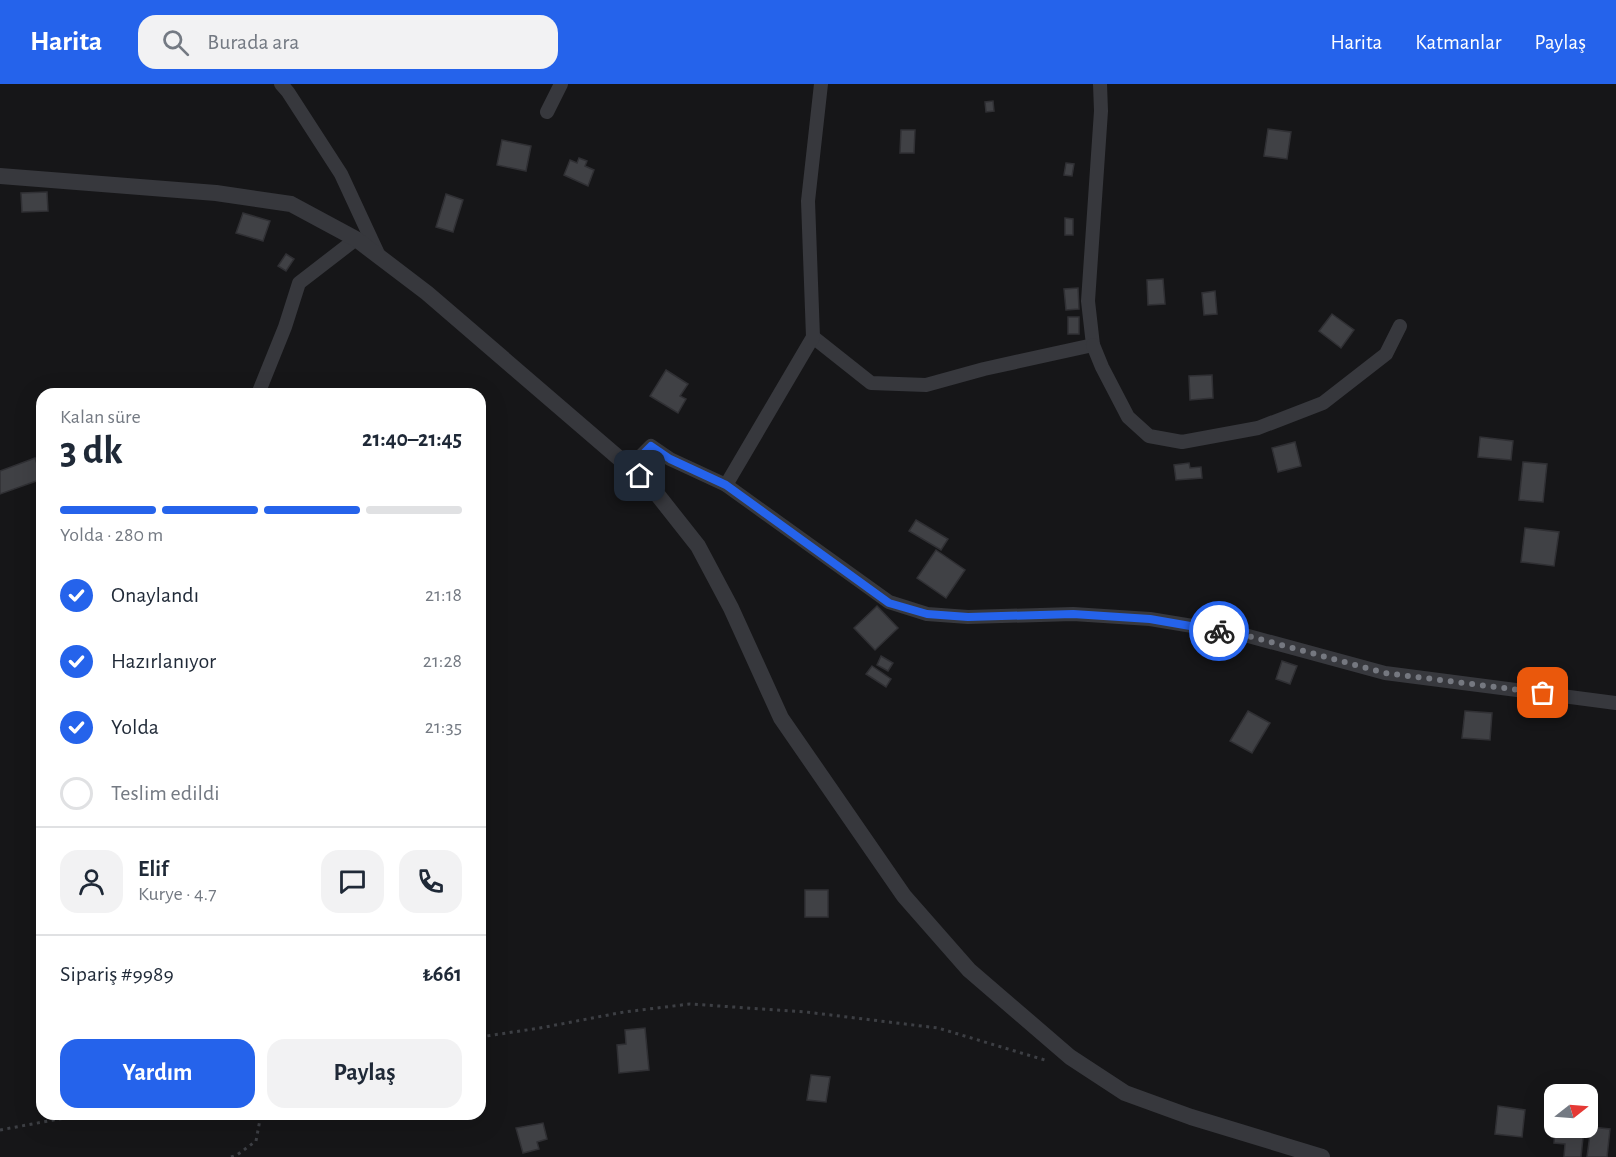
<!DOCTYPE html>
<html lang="tr">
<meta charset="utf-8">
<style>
body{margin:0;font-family:"Alegreya Sans",sans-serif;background:#f2f2f3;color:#1f2937;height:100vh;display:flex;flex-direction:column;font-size:22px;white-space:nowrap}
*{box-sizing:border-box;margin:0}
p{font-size:20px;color:#747a83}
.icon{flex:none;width:33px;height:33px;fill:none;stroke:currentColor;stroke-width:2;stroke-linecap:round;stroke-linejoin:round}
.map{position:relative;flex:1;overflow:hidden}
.details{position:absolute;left:36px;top:304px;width:450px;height:732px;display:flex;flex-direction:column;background:#fff;border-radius:18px;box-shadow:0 6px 24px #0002}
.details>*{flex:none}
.needle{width:39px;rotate:73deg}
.fabs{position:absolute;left:1544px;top:1000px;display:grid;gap:12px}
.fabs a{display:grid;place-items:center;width:54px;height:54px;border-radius:12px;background:#fff;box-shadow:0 6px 24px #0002;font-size:30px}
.pin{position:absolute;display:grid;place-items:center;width:51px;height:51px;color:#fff;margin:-26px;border-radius:12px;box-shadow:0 3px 9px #0006}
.courier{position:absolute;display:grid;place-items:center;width:60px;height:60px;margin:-30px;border:4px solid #2563eb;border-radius:50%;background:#fff;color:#222;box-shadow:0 2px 8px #0007}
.summary em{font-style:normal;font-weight:700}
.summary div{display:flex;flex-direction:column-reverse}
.summary{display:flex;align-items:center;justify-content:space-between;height:102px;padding:0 24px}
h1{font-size:39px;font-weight:700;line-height:45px}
.bar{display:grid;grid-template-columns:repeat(4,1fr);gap:9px 6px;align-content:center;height:72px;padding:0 24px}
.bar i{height:8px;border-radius:4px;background:#e0e1e3}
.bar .current{background:#2563eb}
.bar p{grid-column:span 4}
.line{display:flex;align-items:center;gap:15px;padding:0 24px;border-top:2px solid #e0e1e3}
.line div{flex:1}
.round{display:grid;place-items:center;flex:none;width:63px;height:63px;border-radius:18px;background:#f2f2f3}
ol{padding:0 24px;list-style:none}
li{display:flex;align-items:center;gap:18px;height:66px}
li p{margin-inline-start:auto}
li .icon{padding:6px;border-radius:50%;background:#2563eb;color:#fff;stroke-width:4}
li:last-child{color:#747a83}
li i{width:33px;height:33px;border:3px solid #e0e1e3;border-radius:50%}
.cta{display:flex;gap:12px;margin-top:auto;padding:12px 24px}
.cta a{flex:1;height:69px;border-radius:18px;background:#2563eb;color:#fff;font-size:24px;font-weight:700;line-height:69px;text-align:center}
.cta a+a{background:#f2f2f3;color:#1f2937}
header{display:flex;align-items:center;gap:36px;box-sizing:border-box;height:84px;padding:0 30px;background:#2563eb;color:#fff}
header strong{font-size:28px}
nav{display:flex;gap:33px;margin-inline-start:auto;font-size:21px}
.search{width:420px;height:54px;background:#f2f2f3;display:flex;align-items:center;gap:15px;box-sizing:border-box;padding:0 21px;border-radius:18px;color:#747a83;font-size:22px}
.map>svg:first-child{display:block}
</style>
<header>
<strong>Harita</strong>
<div class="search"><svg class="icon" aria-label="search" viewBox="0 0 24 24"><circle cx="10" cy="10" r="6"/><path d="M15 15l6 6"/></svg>Burada ara</div>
<nav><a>Harita</a><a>Katmanlar</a><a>Paylaş</a></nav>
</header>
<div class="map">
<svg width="1616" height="1073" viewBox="0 0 1616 1073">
<rect width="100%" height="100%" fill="#161618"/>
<g fill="#404145" stroke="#303034" stroke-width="1.5">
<path d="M993,17L994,27L986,28L985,18Z"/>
<path d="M1268,45L1291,48L1287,75L1264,72Z"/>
<path d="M901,46H915L914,69H900Z"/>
<path d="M502,56L531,62L526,87L497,81Z"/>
<path d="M579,74L587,77L585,82L594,86L588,102L564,91L570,76L577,79Z"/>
<path d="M1066,79L1074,80L1072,92L1064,91Z"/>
<path d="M47,108L48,127L22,128L21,109Z"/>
<path d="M446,110L463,116L453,148L436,143Z"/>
<path d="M243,129L270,137L263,157L236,149Z"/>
<path d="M1065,134L1073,135V151H1065Z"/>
<path d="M286,170L294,175L286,187L278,182Z"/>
<path d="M1163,195L1165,220L1148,221L1147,196Z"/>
<path d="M1078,204L1079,225L1066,226L1064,205Z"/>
<path d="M1215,207L1217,230L1204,231L1202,209Z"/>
<path d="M1332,230L1354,246L1341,264L1319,247Z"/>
<rect x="1068" y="233" width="11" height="17"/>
<path d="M666,286L688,300L680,312L686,315L678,329L650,312Z"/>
<path d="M1212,291L1213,314L1190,316L1189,292Z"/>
<path d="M1480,353L1513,357L1511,376L1478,373Z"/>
<path d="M1295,358L1301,382L1278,388L1272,364Z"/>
<path d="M35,374L42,395L0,410V387Z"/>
<path d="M1523,378L1547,380L1543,418L1519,416Z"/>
<path d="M1189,379L1190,384L1201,383L1202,394L1176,396L1174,381Z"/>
<path d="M916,436L948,455L941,466L909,447Z"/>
<path d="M1525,444L1559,448L1554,482L1521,478Z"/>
<path d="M936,466L965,486L946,514L917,494Z"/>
<path d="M877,522L898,544L875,566L854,544Z"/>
<path d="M881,572L893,579L888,587L877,581Z"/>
<path d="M1282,577L1297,582L1290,600L1276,595Z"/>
<path d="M872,582L891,595L886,603L866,590Z"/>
<path d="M1248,627L1270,639L1252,669L1230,657Z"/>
<path d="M1465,627L1492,629L1490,656L1462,654Z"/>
<rect x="805" y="806" width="23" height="27"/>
<path d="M645,944L649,986L619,989L617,961L626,960L625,946Z"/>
<path d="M811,991L830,993L826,1018L807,1016Z"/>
<path d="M1498,1022L1525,1026L1522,1053L1495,1050Z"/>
<path d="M543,1039L547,1055L537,1058L539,1065L523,1069L516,1044Z"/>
<path d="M1591,1043L1610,1045L1607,1073H1587Z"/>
<path d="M1555,1044H1584L1581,1073H1564L1565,1060L1554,1059Z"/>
</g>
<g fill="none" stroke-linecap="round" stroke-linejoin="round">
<g stroke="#3d3f44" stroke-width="3" stroke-dasharray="3 4.5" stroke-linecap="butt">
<path d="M480,953L540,944L624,928L690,920L806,928L938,944L1048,977"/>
<path d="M0,1046L86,1030"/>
<path d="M231,1073L237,1071L256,1057L261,1030"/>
</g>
<g stroke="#37383d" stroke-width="14">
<path d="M281,0L288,8L341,90L379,172"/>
<path d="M547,28L561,0"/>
<path d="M813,253L871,299L926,301L984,285L1093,261L1088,217L1101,27L1100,0"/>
<path d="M1093,261L1102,283L1128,333L1149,352L1182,358L1258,344L1323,319L1386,270L1400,242"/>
<path d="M258,310L285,243L299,199L356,155"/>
<path d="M630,383L651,362L670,375L726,401L889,518L927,530L968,533L1073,530L1150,535L1241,550L1385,589L1616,619"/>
<path d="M726,401L813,253L808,117L821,0"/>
</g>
<path stroke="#37383d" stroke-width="16" d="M0,92L216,109L291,120L356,155L427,209L649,400L698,462L731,524L781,634L904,812L969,886L1070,973L1125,1009L1191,1033L1322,1073"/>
</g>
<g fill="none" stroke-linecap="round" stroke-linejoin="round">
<path stroke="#757880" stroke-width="6" stroke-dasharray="0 10.8" d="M1219,547L1241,550L1385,589L1543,609"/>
<path stroke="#2563eb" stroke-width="8" d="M640,392L630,383L651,362L670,375L726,401L889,519L927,530L968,533L1073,530L1150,535L1219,547"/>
</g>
</svg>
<div class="fabs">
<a><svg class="needle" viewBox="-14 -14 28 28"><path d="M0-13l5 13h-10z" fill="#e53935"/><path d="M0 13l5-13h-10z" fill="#747a83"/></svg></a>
</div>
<div class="pin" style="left:1543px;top:609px;background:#ea580c"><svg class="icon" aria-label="bag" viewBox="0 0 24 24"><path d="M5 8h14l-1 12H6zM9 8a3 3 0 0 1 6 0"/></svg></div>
<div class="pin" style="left:640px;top:392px;background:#1f2937"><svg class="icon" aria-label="home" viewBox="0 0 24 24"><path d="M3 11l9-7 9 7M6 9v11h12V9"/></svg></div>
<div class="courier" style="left:1219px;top:547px"><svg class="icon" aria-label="bike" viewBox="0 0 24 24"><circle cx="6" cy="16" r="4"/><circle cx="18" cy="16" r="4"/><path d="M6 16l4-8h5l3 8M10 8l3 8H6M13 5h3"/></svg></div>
<section class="details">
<div class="summary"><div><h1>3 dk</h1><p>Kalan süre</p></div><em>21:40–21:45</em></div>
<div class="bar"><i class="current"></i><i class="current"></i><i class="current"></i><i></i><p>Yolda · 280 m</p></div>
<ol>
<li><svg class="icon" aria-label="check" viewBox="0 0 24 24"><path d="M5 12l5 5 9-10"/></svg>Onaylandı<p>21:18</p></li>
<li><svg class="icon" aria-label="check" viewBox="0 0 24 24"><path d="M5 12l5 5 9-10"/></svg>Hazırlanıyor<p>21:28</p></li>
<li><svg class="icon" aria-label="check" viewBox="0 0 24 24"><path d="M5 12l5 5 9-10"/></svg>Yolda<p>21:35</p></li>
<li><i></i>Teslim edildi</li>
</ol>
<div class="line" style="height:108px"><a class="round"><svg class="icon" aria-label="person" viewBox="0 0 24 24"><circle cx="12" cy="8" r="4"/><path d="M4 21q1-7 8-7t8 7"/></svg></a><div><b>Elif</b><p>Kurye · 4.7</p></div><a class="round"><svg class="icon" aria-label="chat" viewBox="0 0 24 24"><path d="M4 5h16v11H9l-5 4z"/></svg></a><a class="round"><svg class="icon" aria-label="phone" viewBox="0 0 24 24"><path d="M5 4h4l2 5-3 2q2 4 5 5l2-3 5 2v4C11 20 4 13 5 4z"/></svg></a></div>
<div class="line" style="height:78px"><div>Sipariş #9989</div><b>₺661</b></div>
<div class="cta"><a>Yardım</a><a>Paylaş</a></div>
</section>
</div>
